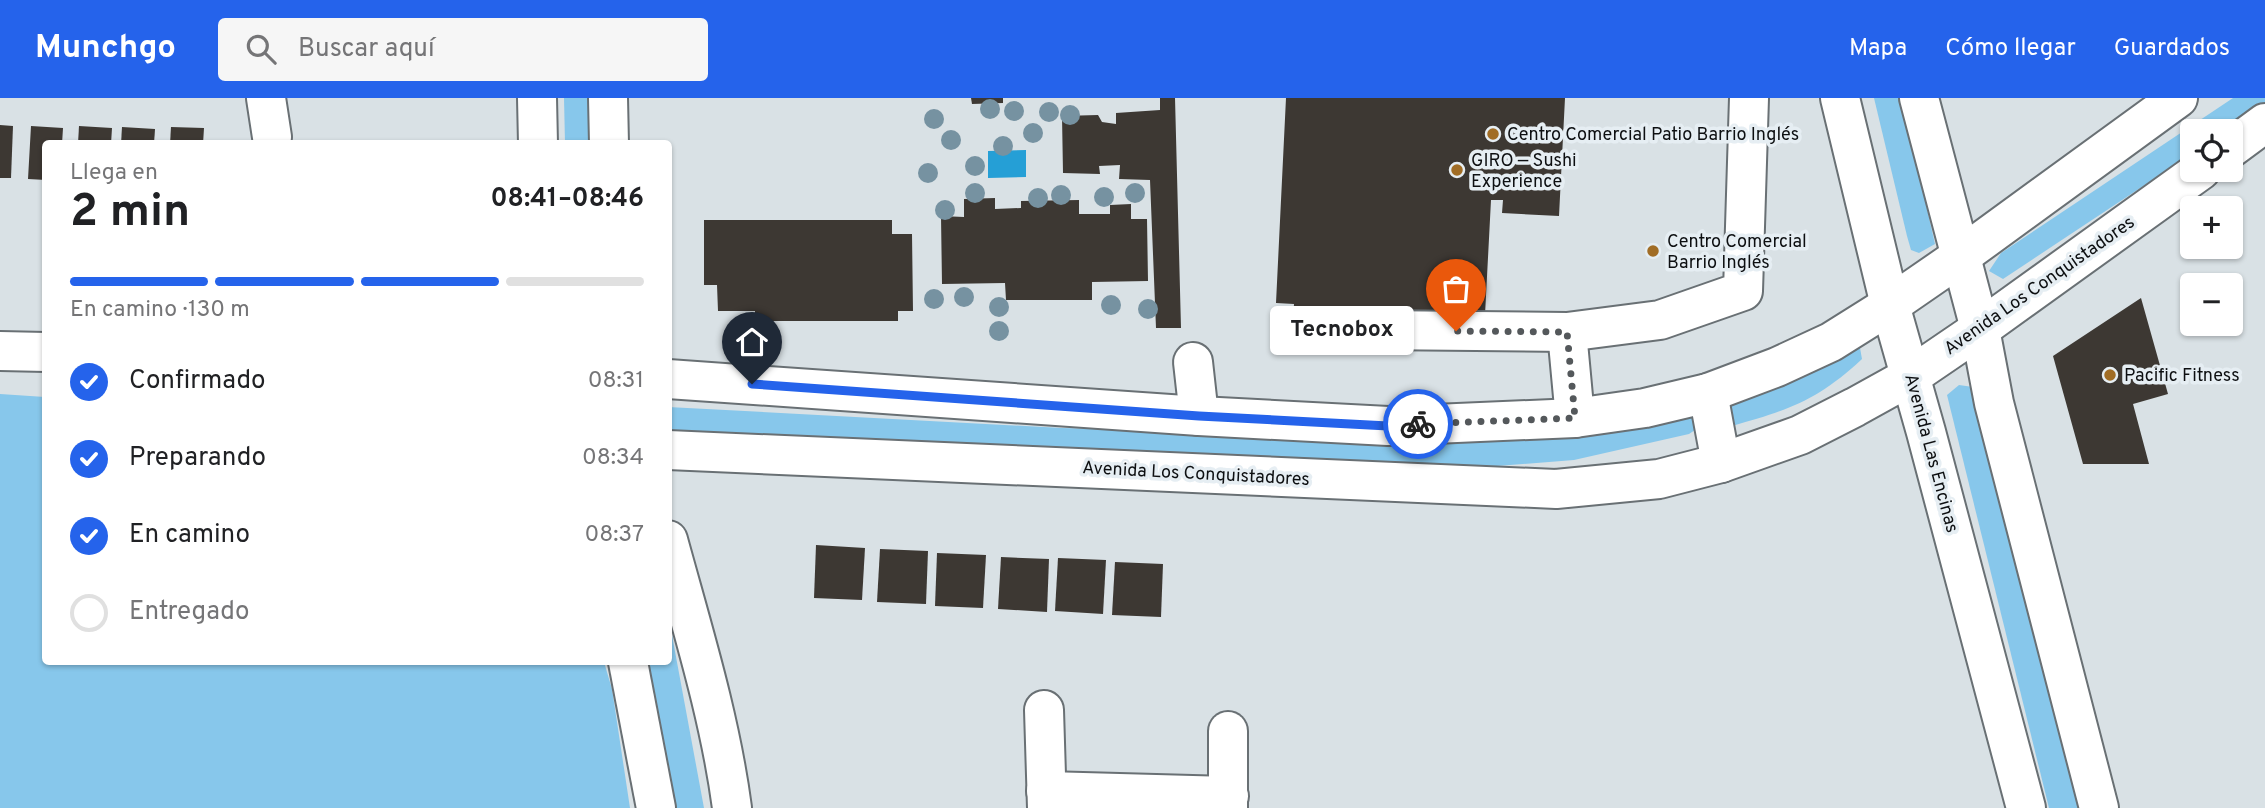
<!DOCTYPE html>
<html lang="es">
<meta charset="utf-8">
<style>
body{margin:0;font-family:Overpass,sans-serif;background:#f6f6f6;color:#202124;height:100vh;display:flex;flex-direction:column;font-size:26px;white-space:nowrap}
*{box-sizing:border-box;margin:0}
p{font-size:23px;color:#757577}
.icon{flex:none;width:38px;height:38px;fill:none;stroke:currentColor;stroke-width:2;stroke-linecap:round;stroke-linejoin:round}
.map{position:relative;flex:1;overflow:hidden}
.details{position:absolute;left:42px;top:42px;width:630px;height:525px;display:flex;flex-direction:column;background:#fff;border-radius:7px;box-shadow:0 2px 5px #0004}
.details>*{flex:none}
.fabs{position:absolute;left:2180px;top:21px;display:grid;gap:14px}
.fabs a{display:grid;place-items:center;width:63px;height:63px;border-radius:7px;background:#fff;box-shadow:0 2px 5px #0004;font-size:35px}
.pin{position:absolute;display:grid;place-items:center;width:60px;height:60px;color:#fff;margin:-72px -30px;border-radius:50% 50% 50% 0;rotate:-45deg;box-shadow:0 0 7px #0007}
.pin .icon{rotate:45deg}
.courier{position:absolute;display:grid;place-items:center;width:70px;height:70px;margin:-35px;border:5px solid #2563eb;border-radius:50%;background:#fff;color:#222;box-shadow:0 2px 9px #0007}
.bubble{position:absolute;height:49px;border-radius:7px;background:#fff;box-shadow:0 2px 5px #0004;font-size:23px;font-weight:700;line-height:49px;text-align:center}
.summary em{font-style:normal;font-weight:700}
.summary div{display:flex;flex-direction:column-reverse}
.summary{display:flex;align-items:center;justify-content:space-between;height:119px;padding:0 28px}
h1{font-size:46px;font-weight:700;line-height:52px}
.bar{display:grid;grid-template-columns:repeat(4,1fr);gap:10px 7px;align-content:center;height:84px;padding:0 28px}
.bar i{height:9px;border-radius:5px;background:#e0e0e0}
.bar .on{background:#2563eb}
.bar p{grid-column:span 4}
ol{padding:0 28px;list-style:none}
li{display:flex;align-items:center;gap:21px;height:77px}
li p{margin-inline-start:auto}
li .icon{padding:7px;border-radius:50%;background:#2563eb;color:#fff;stroke-width:4}
li:last-child{color:#757577}
li i{width:38px;height:38px;border:4px solid #e0e0e0;border-radius:50%}
header{display:flex;align-items:center;gap:42px;box-sizing:border-box;height:98px;padding:0 35px;background:#2563eb;color:#fff}
header strong{font-size:33px}
nav{display:flex;gap:38px;margin-inline-start:auto;font-size:24px}
.search{width:490px;height:63px;background:#f6f6f6;display:flex;align-items:center;gap:18px;box-sizing:border-box;padding:0 24px;border-radius:7px;color:#757577;font-size:26px}
.map>svg:first-child{display:block}
</style>
<header>
<strong>Munchgo</strong>
<div class="search"><svg class="icon" aria-label="search" viewBox="0 0 24 24"><circle cx="10" cy="10" r="6"/><path d="M15 15l6 6"/></svg>Buscar aquí</div>
<nav><a>Mapa</a><a>Cómo llegar</a><a>Guardados</a></nav>
</header>
<div class="map">
<svg width="2265" height="710" viewBox="0 0 2265 710">
<rect width="100%" height="100%" fill="#d9e1e5"/>
<g fill="#87c7eb">
<path d="M564,0H594L595,45H565Z"/>
<path d="M1874,0H1902L1935,146L1919,155L1911,152L1907,138Z"/>
<path d="M2233,0H2265V8L2226,33H2193V55L2003,181L1989,173L2001,155Z"/>
<path d="M1853,243L1860,250L1862,261C1818,302 1789,312 1732,328L1726,302Z"/>
<path d="M1959,287L1973,289L2080,710H2049L1947,297Z"/>
<path d="M0,296L45,299L46,564H604L612,591L630,710H0Z"/>
<path d="M668,309L1062,330L1294,336L1680,315L1694,319L1695,332L1689,336L1574,362L1497,368L1340,365L669,336Z"/>
<path d="M669,521L704,710H675L647,564H668Z"/>
</g>
<path fill="#259fd6" d="M1026,52V79L988,80V53Z"/>
<g fill="#3d3833">
<path d="M971,0H1003V5L972,6Z"/>
<path d="M1160,0H1175L1181,230H1156L1150,82L1119,81L1120,67L1099,68L1100,76L1063,75L1062,18L1098,17L1102,24L1116,26V15L1160,12Z"/>
<path d="M1286,0H1565L1559,118L1502,115L1503,102H1491L1485,217L1335,209L1332,253L1291,251L1294,206L1276,205Z"/>
<path d="M0,27L13,28L11,80H0Z"/>
<path d="M31,28L63,30L62,46H46V82L28,81Z"/>
<path d="M79,28L112,30L111,46H78Z"/>
<path d="M122,29L155,31L154,46H121Z"/>
<path d="M171,29L204,30L203,46H170Z"/>
<path d="M995,100V111L1021,110V103L1079,102V116H1110V107L1131,106V121H1147L1148,183L1092,184V202H1006L1005,185L942,186L941,118L964,119V101Z"/>
<path d="M704,122H892V136H912L913,213H898V223H755V213H718L717,187H704Z"/>
<path d="M2141,200L2168,296L2133,306L2149,366H2083L2053,258Z"/>
<path d="M816,447L865,450L862,502L814,500Z"/>
<path d="M880,451L928,453L926,506L877,504Z"/>
<path d="M937,455L986,457L983,510L935,508Z"/>
<path d="M1001,459L1049,461L1047,514L998,511Z"/>
<path d="M1058,460L1106,462L1103,516L1055,513Z"/>
<path d="M1115,464L1163,466L1161,519L1112,517Z"/>
</g>
<g fill="none" stroke-linecap="round" stroke-linejoin="round">
<defs>
<g id="minor">
<path d="M266,0L272,39"/>
<path d="M537,0L538,46"/>
<path d="M608,0L609,46"/>
<path d="M1840,0L1890,207L1926,334L2026,710"/>
<path d="M1919,0L1980,231L1994,305L2099,710"/>
<path d="M2231,50L2265,25"/>
<path d="M1373,232L1567,234L1660,222L1743,193L1749,0"/>
<path d="M1567,234L1575,320"/>
<path d="M0,253L46,254"/>
<path d="M1193,264L1199,318"/>
<path d="M668,281L1199,318L1388,328L1575,320L1645,310L1708,295L1777,269L1831,244L1890,207L1961,158L2178,0"/>
<path d="M1708,295L1721,365"/>
<path d="M668,352L1556,391L1659,381L1721,365L1800,337L1855,309L1911,278L1980,231L2201,72"/>
<path d="M668,442C692,530 720,619 732,710"/>
<path d="M628,564L656,710"/>
<path d="M1044,612L1047,710"/>
<path d="M1228,633V710"/>
<path d="M1046,693L1229,698"/>
</g>
</defs>
<use href="#minor" stroke="#697074" stroke-width="42"/>
<use href="#minor" stroke="#fff" stroke-width="38"/>
</g>
<g fill="#7692a1">
<circle cx="990" cy="11" r="10"/>
<circle cx="1014" cy="13" r="10"/>
<circle cx="1049" cy="14" r="10"/>
<circle cx="1070" cy="17" r="10"/>
<circle cx="934" cy="21" r="10"/>
<circle cx="1033" cy="35" r="10"/>
<circle cx="951" cy="42" r="10"/>
<circle cx="1003" cy="48" r="10"/>
<circle cx="975" cy="68" r="10"/>
<circle cx="928" cy="75" r="10"/>
<circle cx="975" cy="95" r="10"/>
<circle cx="1135" cy="95" r="10"/>
<circle cx="1061" cy="97" r="10"/>
<circle cx="1104" cy="99" r="10"/>
<circle cx="1038" cy="100" r="10"/>
<circle cx="945" cy="112" r="10"/>
<circle cx="964" cy="199" r="10"/>
<circle cx="934" cy="201" r="10"/>
<circle cx="1111" cy="207" r="10"/>
<circle cx="999" cy="209" r="10"/>
<circle cx="1148" cy="211" r="10"/>
<circle cx="999" cy="233" r="10"/>
</g>
<g fill="none" stroke-linecap="round" stroke-linejoin="round">
<path stroke="#54585b" stroke-width="7" stroke-dasharray="0 12.6" d="M1418,326L1575,320L1567,234L1456,233"/>
<path stroke="#2563eb" stroke-width="9" d="M752,286L1199,318L1388,328L1418,326"/>
</g>
<g fill="#a16d25" stroke="#e6eef3" stroke-width="2.5">
<circle cx="1493" cy="36" r="7"/>
<circle cx="1457" cy="72" r="7"/>
<circle cx="1653" cy="153" r="7"/>
<circle cx="2110" cy="277" r="7"/>
</g>
<g text-anchor="middle" stroke-width="7" stroke-linejoin="round" paint-order="stroke">
<g font-size="18" fill="#0d0f11" stroke="#e6eef3" text-anchor="start">
<text x="1507" y="42">Centro Comercial Patio Barrio Inglés</text>
<text x="1471" y="68">GIRO — Sushi<tspan x="1471" dy="21">Experience</tspan></text>
<text x="1667" y="149">Centro Comercial<tspan x="1667" dy="21">Barrio Inglés</tspan></text>
<text x="2124" y="283">Pacific Fitness</text>
</g>
<g font-size="18" fill="#0d0f11" stroke="#e6eef3">
<text transform="translate(2039 187) rotate(-35)" y="6">Avenida Los Conquistadores</text>
<text transform="translate(1932 355) rotate(75)" y="6">Avenida Las Encinas</text>
<text transform="translate(1196 375) rotate(3)" y="6">Avenida Los Conquistadores</text>
</g>
</g>
</svg>
<div class="fabs">
<a><svg class="icon" aria-label="locate" viewBox="0 0 24 24"><circle cx="12" cy="12" r="6"/><path d="M12 2v4M12 18v4M2 12h4M18 12h4"/></svg></a>
<a>+</a>
<a>−</a>
</div>
<div class="pin" style="left:1456px;top:233px;background:#ea580c"><svg class="icon" aria-label="bag" viewBox="0 0 24 24"><path d="M5 8h14l-1 12H6zM9 8a3 3 0 0 1 6 0"/></svg></div>
<div class="pin" style="left:752px;top:286px;background:#1f2937"><svg class="icon" aria-label="home" viewBox="0 0 24 24"><path d="M3 11l9-7 9 7M6 9v11h12V9"/></svg></div>
<div class="courier" style="left:1418px;top:326px"><svg class="icon" aria-label="bike" viewBox="0 0 24 24"><circle cx="6" cy="16" r="4"/><circle cx="18" cy="16" r="4"/><path d="M6 16l4-8h5l3 8M10 8l3 8H6M13 5h3"/></svg></div>
<div class="bubble" style="left:1270px;top:208px;width:144px">Tecnobox</div>
<section class="details">
<div class="summary"><div><h1>2 min</h1><p>Llega en</p></div><em>08:41–08:46</em></div>
<div class="bar"><i class="on"></i><i class="on"></i><i class="on"></i><i></i><p>En camino · 130 m</p></div>
<ol>
<li><svg class="icon" aria-label="check" viewBox="0 0 24 24"><path d="M5 12l5 5 9-10"/></svg>Confirmado<p>08:31</p></li>
<li><svg class="icon" aria-label="check" viewBox="0 0 24 24"><path d="M5 12l5 5 9-10"/></svg>Preparando<p>08:34</p></li>
<li><svg class="icon" aria-label="check" viewBox="0 0 24 24"><path d="M5 12l5 5 9-10"/></svg>En camino<p>08:37</p></li>
<li><i></i>Entregado</li>
</ol>
</section>
</div>
